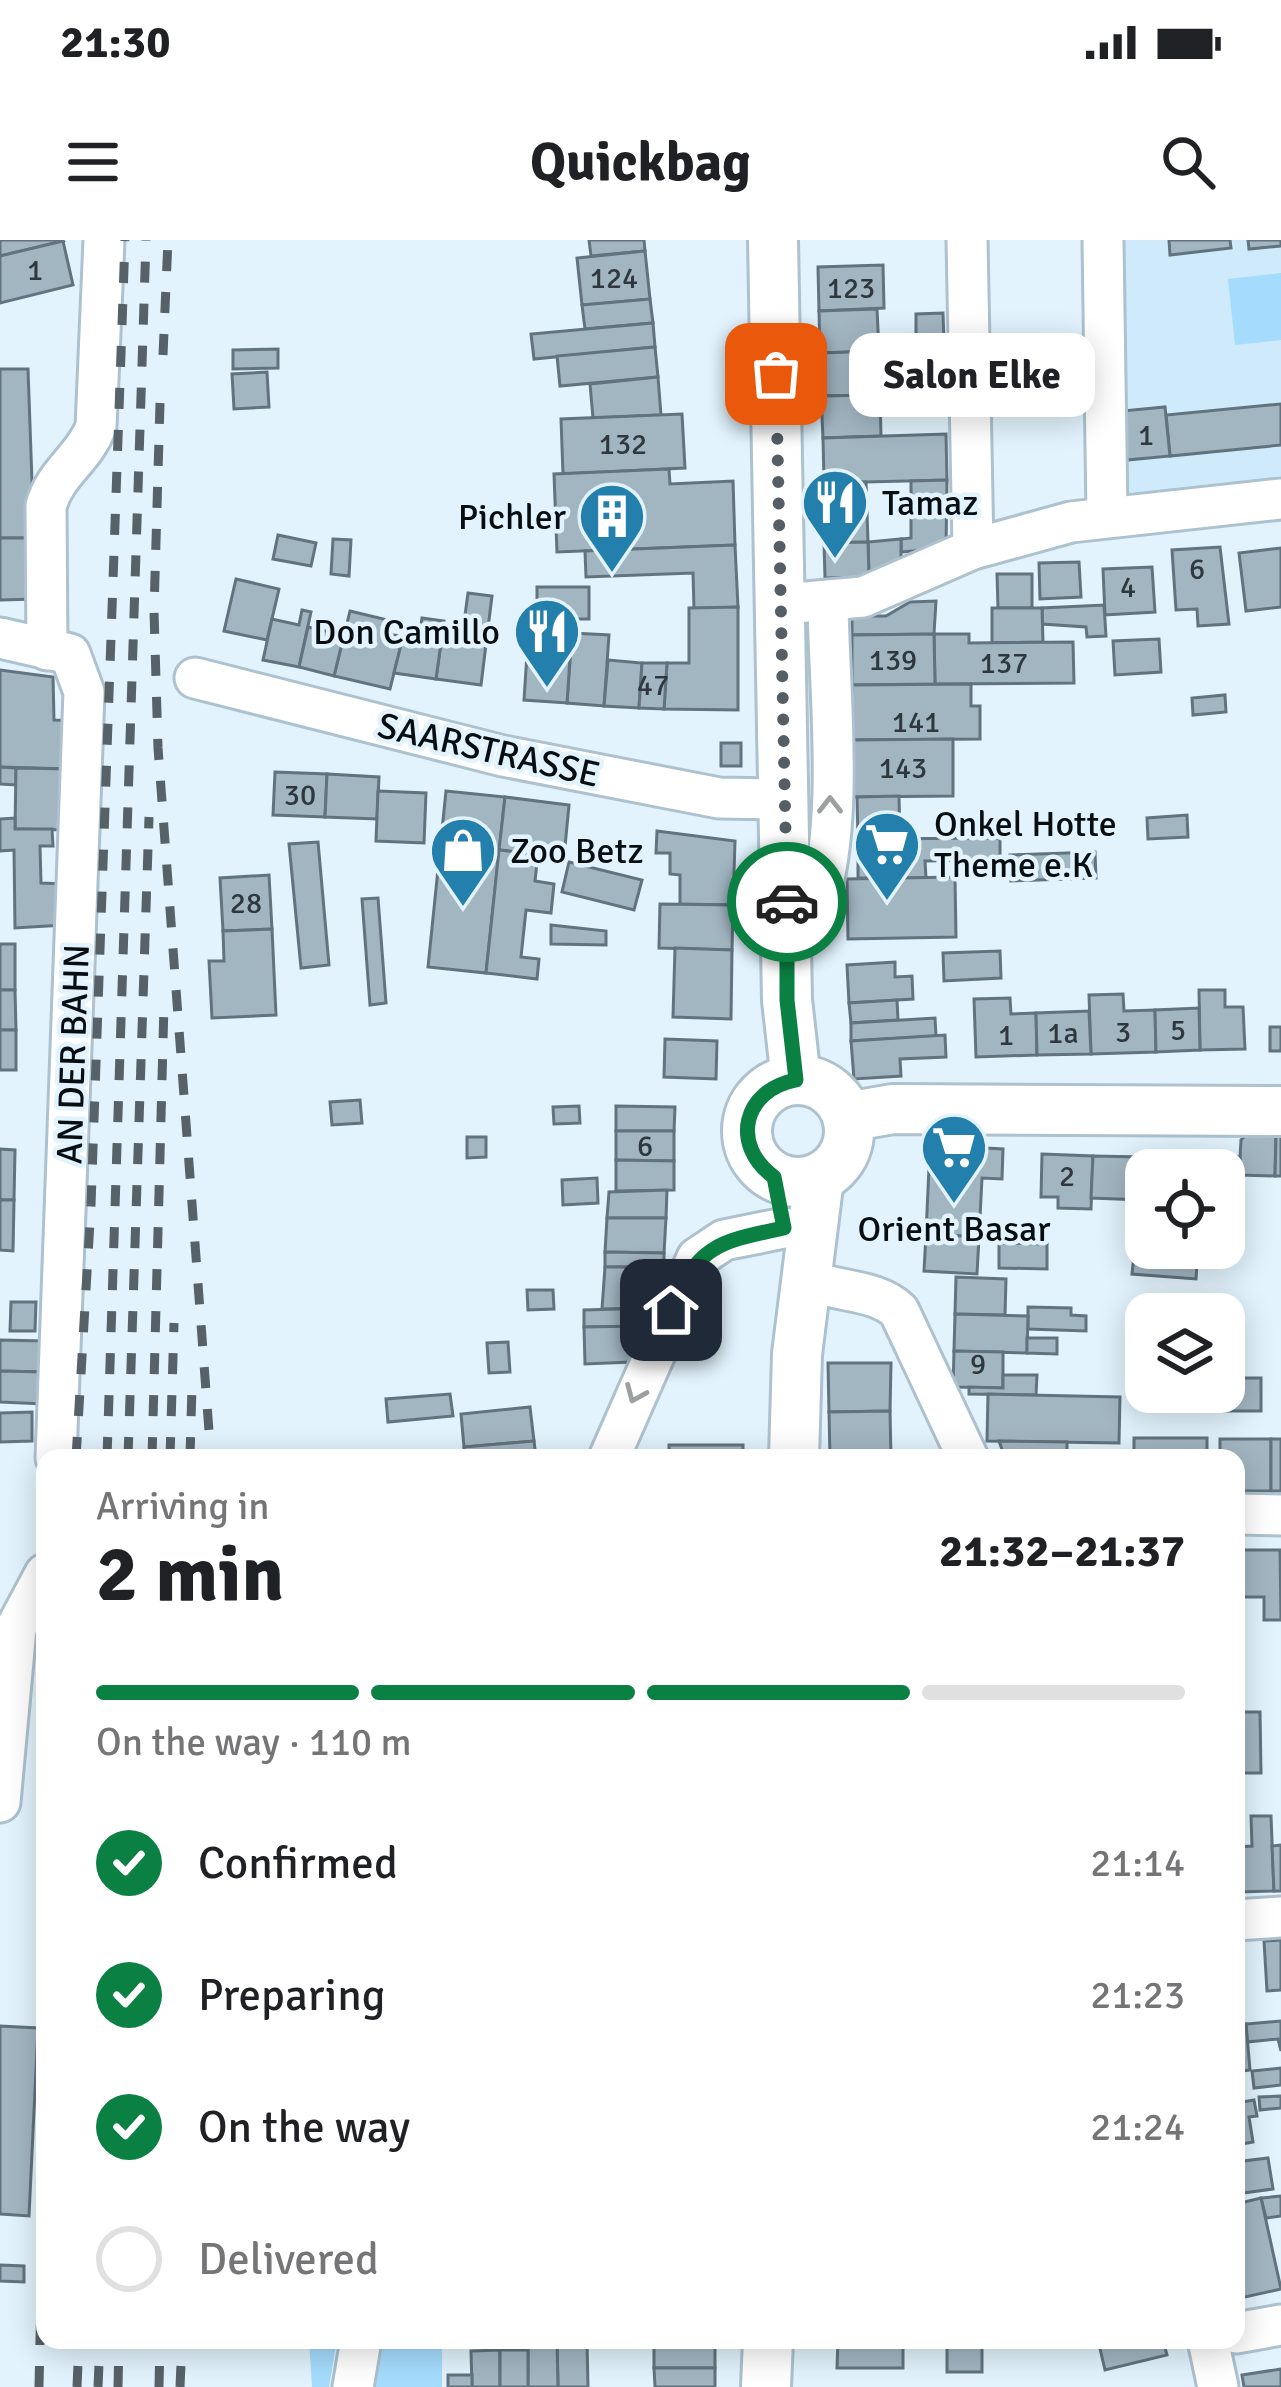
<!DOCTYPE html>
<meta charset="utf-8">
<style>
body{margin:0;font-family:Signika,sans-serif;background:#f2f2f2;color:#202124;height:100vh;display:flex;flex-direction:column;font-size:45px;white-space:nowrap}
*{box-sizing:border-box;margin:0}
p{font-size:39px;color:#757577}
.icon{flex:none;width:66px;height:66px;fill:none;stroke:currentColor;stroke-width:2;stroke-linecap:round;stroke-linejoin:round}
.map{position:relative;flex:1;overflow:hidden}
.side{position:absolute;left:36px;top:1209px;width:1209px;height:900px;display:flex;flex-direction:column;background:#fff;border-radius:24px;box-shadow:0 6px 30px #0003}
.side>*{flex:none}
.fabs{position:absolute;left:1125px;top:909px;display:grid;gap:24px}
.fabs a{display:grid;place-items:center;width:120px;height:120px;border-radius:24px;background:#fff;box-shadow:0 6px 30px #0003;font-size:60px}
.pin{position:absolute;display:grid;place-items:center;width:102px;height:102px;color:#fff;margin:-51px;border-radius:24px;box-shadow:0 6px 18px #0006}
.courier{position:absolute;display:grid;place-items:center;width:120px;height:120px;margin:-60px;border:9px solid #0b8043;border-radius:50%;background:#fff;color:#222;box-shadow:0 3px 15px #0007}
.bubble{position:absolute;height:84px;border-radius:24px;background:#fff;box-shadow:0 6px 30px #0003;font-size:39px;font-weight:700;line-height:84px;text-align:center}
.overview em{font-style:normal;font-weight:700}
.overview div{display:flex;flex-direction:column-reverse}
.overview{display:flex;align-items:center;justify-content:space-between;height:204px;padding:0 60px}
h1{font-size:78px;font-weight:700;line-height:90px}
.bar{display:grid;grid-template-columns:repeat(4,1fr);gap:18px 12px;align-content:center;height:144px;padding:0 60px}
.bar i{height:15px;border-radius:9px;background:#e0e0e0}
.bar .active{background:#0b8043}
.bar p{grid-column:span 4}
ol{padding:0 60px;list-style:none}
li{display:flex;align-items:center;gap:36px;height:132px}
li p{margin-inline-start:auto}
li .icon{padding:12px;border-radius:50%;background:#0b8043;color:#fff;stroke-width:4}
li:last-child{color:#757577}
li i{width:66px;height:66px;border:6px solid #e0e0e0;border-radius:50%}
.status{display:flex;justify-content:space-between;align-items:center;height:84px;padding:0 60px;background:#fff;direction:ltr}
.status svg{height:33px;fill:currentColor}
header{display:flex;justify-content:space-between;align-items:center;height:156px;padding:0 60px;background:#fff;font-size:54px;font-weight:700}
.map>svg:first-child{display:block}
</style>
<div class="status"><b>21:30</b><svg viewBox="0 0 49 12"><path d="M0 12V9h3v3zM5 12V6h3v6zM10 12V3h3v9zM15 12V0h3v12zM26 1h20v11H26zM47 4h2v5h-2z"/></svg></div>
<header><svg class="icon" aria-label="menu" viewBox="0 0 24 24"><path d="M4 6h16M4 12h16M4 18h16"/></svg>Quickbag<svg class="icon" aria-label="search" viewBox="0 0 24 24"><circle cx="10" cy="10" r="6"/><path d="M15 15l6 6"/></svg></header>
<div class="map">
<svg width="1281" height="2147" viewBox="0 0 1281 2147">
<rect width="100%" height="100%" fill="#e2f3fd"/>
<path fill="#ceeafb" d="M1119,0H1281V239L1123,255Z"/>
<g fill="#a5dcfd">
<path d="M1281,33V100L1235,105L1228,39Z"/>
<path d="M309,2100H337L329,2147H312Z"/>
<path d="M381,2100H442V2147H374Z"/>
</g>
<g fill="#a2b6c2" stroke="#61737e" stroke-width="3">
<path d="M0,0H62L63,1L0,16Z"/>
<path d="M589,0H644L645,11L591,16Z"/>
<path d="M1169,0H1230L1231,8L1170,15Z"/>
<path d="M1248,0H1281V6L1249,9Z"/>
<path d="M63,1L73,45L0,63V16Z"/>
<path d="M645,11L650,59L582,65L577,18Z"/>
<path d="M883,25L884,68L819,71L818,27Z"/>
<path d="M650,59L653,83L585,89L582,65Z"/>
<path d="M877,69L879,111L820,113L819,71Z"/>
<path d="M943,73L944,102H916V74Z"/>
<path d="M653,83L655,107L534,119L531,94Z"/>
<path d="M655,107L658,137L560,146L557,116Z"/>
<path d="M278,109V128L233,129V110Z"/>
<path d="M879,111L880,155L821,156L820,113Z"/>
<path d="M0,129H28L34,298H0Z"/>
<path d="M267,132L269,167L234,169L232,134Z"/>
<path d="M658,137L661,175L593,178L590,144Z"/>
<path d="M880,155L881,196L823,198L821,156Z"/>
<path d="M1281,164V205L1170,216L1166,175Z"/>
<path d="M1165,167L1170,216L1127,220L1122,171Z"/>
<path d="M682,174L685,228L563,234L561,179Z"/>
<path d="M946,194L947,240L824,243L823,198Z"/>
<path d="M669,229L670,244L733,241L735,305L557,312L554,234Z"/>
<path d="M947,240L946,308L901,312V299L911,298V241Z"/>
<path d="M851,242H866L868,302L824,303L823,255L851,254Z"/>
<path d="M278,295L316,303L311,326L273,319Z"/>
<path d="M0,298H34L37,359L0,360Z"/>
<path d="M333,299L351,300L349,336L331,334Z"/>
<path d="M901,299V328L869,337L868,302Z"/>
<path d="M868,302L869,337L825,338L824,303Z"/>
<path d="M735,305L738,367L694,369L693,333L586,337L585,311Z"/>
<path d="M1220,307L1229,384L1198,386L1197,369L1176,370L1172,310Z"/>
<path d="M1281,308V367L1246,371L1239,313Z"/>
<path d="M1079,322L1081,357L1040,359L1039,323Z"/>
<path d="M1152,327L1155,372L1105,375L1103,329Z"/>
<path d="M997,334H1032V368H998Z"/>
<path d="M236,339L279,349L267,400L224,391Z"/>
<rect x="537" y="347" width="52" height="32"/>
<path d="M468,353L492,356L481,445L436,439L441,402L461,405Z"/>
<path d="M936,361L934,394L852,395V376H886L910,362Z"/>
<path d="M1104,365L1106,396L1087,397L1086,387L1042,384V368Z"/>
<path d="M738,367V470L664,469L667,423H689V368Z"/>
<path d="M992,368H1042L1043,402L992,403Z"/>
<path d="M302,370L311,372L299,427L263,420L272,379L299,385Z"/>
<path d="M350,371L392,381L389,394L403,397L390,449L334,436Z"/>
<path d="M422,378L444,381L436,439L394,433L403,397L419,399Z"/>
<path d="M308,387L344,395L334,436L299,427Z"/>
<path d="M572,393L609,395L604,466L567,463Z"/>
<path d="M934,394H969V403L1073,402L1074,443L935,444Z"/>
<path d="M934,394L935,444L852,445V395Z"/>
<path d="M528,398L555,399L553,416L570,417L567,463L524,460Z"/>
<path d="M1159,399L1161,432L1115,435L1113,401Z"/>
<path d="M608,420L642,423L639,468L604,466Z"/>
<path d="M642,423H667L664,469L639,468Z"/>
<path d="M0,430L53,437L54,480L78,481L69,529L0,527Z"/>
<path d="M971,444V466H980V499L853,500L852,445Z"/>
<path d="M1225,455L1226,472L1193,475L1192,458Z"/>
<path d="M953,499V556L853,557V500Z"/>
<rect x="721" y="503" width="20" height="23"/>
<path d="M0,527L16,528V545L0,544Z"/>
<path d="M16,528L69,529L68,590L15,589Z"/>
<path d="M275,532L327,534L325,577L273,575Z"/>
<path d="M327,534L379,537L377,579L325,577Z"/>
<path d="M378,551L426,553L424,603L376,601Z"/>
<path d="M446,551L505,557L486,733L428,727Z"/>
<path d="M899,556L900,599H858L857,557Z"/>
<path d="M505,557L569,565L564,617L499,610Z"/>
<path d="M1187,575L1188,597L1148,599L1147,578Z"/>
<path d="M15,578V589H52L53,606H40L41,643L65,644L64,685L15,688L14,610L0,611V579Z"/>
<path d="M657,591L735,601L733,665L680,664V635L670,634V613H656Z"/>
<path d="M1000,598V620L925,621L926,638H858V599Z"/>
<path d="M318,602L329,725L301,728L289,604Z"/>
<path d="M499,610L538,614L535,641L554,644L551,673L526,670L521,717L539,719L537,739L486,733Z"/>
<path d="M1095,612L1096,638L1011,641L1010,615Z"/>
<path d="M569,622L642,640L634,670L562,652Z"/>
<path d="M269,635L272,689L223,691L220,638Z"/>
<path d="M955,637L956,697L848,699L847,639Z"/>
<path d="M378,658L386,763L370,765L362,659Z"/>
<path d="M660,664L733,665L732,710L659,708Z"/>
<path d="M551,685L606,691V705L551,704Z"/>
<path d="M272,689L276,775L212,778L209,721H224L223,691Z"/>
<rect x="0" y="704" width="15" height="46"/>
<path d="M675,708L732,710L731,779L673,777Z"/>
<path d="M1000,711L1001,738L944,741L943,713Z"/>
<path d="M895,722V737L912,736L913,759L849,763L847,725Z"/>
<path d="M0,750H15L16,790H0Z"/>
<path d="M1199,750H1225V767H1243L1245,809L1200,810Z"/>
<path d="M1123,754L1124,771L1155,770L1156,812L1091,814L1089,755Z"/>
<path d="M1010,758L1011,774L1036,773L1037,815L976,817L974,759Z"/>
<path d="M897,760L898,780L851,783L849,763Z"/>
<path d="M1199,768L1200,810L1156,812L1155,770Z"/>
<path d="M1089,771L1091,814L1037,815L1036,773Z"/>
<path d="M935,778L936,796L851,801V783Z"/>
<rect x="1270" y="787" width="11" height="24"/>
<rect x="0" y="790" width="16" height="40"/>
<path d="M945,795L946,817L900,819L901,836L854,839L851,801Z"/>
<path d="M665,799L717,801L716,839L664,837Z"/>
<path d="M360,860L362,883L332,885L330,862Z"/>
<path d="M579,866L580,883L554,884L553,867Z"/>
<path d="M616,866L675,867L674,891H616Z"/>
<path d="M616,891H674V921L616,920Z"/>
<path d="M1246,895L1276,896L1275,936L1239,935L1241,900Z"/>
<path d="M1276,896H1281V936H1275Z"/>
<path d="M467,897H486V917L467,918Z"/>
<path d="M930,905L1003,909L1002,939L982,938L979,997L926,994Z"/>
<path d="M0,909L15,910L14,960H0Z"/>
<path d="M1042,914L1093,916L1091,969L1058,968V957H1041Z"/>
<path d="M1189,915L1240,917L1239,966H1224V930H1189Z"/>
<path d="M1093,916L1144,917L1142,960L1091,958Z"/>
<path d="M616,920L674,921V950L616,951Z"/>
<path d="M597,938L598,963L563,965L562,940Z"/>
<path d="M667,950L666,978H607L609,952Z"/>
<path d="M0,960H14L13,1011L0,1010Z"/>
<path d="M607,978H666L664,1013L605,1012Z"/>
<path d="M926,994L979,997L977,1034L924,1031Z"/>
<path d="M999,1003L1047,1004V1029L999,1028Z"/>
<path d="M1135,1005L1198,1010L1196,1039L1132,1034Z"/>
<path d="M605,1012L664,1013V1027H605Z"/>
<path d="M605,1027H664L663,1068L602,1069Z"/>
<path d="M956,1037L1006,1039L1005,1075L955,1074Z"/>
<path d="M527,1050H553L554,1069L528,1070Z"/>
<path d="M11,1062H36L35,1091H10Z"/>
<path d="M1028,1067L1071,1068V1075L1086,1076V1091L1028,1089Z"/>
<path d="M653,1068L654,1086L584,1087V1070Z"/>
<path d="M955,1074L1028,1076L1027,1113L954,1111Z"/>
<rect x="1224" y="1078" width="6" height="41"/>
<path d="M639,1086V1100H630L632,1122L585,1124L584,1087Z"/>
<path d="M1027,1098H1057V1114L1027,1113Z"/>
<path d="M0,1100L44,1101L43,1132L0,1131Z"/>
<path d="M508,1102L510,1132L489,1133L487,1103Z"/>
<path d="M954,1111L1003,1112V1148L953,1147Z"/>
<path d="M828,1123H891L890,1171L829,1172Z"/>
<path d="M0,1131L43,1132V1164L0,1162Z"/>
<path d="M1003,1135H1037L1036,1155L969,1154V1147L1003,1148Z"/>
<rect x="1224" y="1138" width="37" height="33"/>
<path d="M450,1154L453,1176L388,1182L386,1159Z"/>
<path d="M988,1154L1120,1157L1119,1203L987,1201Z"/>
<path d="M530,1167L534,1201L464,1207L461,1174Z"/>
<path d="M890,1171L891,1218H830L829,1172Z"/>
<path d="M32,1172V1201L0,1202V1173Z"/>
<rect x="1134" y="1198" width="73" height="20"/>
<path d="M1220,1199H1271V1251H1236V1218H1220Z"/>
<rect x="1271" y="1199" width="10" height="52"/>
<path d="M534,1201L536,1218H465L464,1207Z"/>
<path d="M999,1201L1067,1202V1218H1005Z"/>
<rect x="669" y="1205" width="74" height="13"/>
<path d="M1241,1310H1280L1281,1380H1264V1357H1241Z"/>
<path d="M1236,1472H1260L1261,1533H1236Z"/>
<path d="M1251,1576H1271L1274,1651L1239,1652L1237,1607L1252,1606Z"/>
<path d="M1281,1605V1651H1274L1272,1606Z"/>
<path d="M1281,1700V1750L1267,1751L1264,1701Z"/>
<path d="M1281,1781V1811L1278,1799L1247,1802L1246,1784Z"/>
<path d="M1246,1784L1250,1830L1236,1832V1785Z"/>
<path d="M0,1786L38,1788L29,1976L0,1974Z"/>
<path d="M1281,1828V1845L1254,1848L1252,1831Z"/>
<path d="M1281,1856V1868L1260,1870L1259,1857Z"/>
<path d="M1254,1860L1257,1876L1249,1877L1253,1902L1236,1905V1863Z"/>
<path d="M1240,1904L1243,1921L1268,1918L1273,1949L1236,1954Z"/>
<path d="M1281,1956V1976L1266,1978L1261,1958Z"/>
<path d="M1261,1958L1281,2049L1236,2059V1964Z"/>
<path d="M0,2025L24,2026V2042L0,2041Z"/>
<path d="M838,2100H903V2128H837Z"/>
<path d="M947,2100H987L982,2101V2132H947Z"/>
<path d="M1098,2100H1163L1167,2115L1105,2130Z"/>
<path d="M557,2101H587L588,2147H558Z"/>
<path d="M557,2101L558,2147H528V2102Z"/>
<rect x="654" y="2102" width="61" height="26"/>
<path d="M500,2110V2147H472L471,2111Z"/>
<rect x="500" y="2110" width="28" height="37"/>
<path d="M654,2128H715V2147H655Z"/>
<path d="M1281,2129V2147H1244L1242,2135Z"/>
<rect x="448" y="2135" width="24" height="12"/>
</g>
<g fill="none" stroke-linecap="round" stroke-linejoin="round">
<defs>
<g id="minor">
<path d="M967,0L973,309"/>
<path d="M1103,0L1107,276"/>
<path d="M783,364L863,357L973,309L1071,282L1281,259"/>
<path d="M0,398L70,414L84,452L56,1218"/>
<path d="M47,410L46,266C55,233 84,218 96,187L104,0"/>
<path d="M195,438L503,516L719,558L785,559"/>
<path d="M788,714C797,699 810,684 816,667C845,587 829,450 828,363"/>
<path d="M805,1038C835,1053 875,1048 899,1071L968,1218"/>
<path d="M609,1218L697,1018L724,1000L784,988"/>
<path d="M1236,1274L1281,1275"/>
<path d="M0,1562L16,1388L45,1334"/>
<path d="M1236,1680L1281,1677"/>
<path d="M1236,2093L1281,2085"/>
<path d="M1208,2100L1218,2147"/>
<path d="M353,2147L361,2100"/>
</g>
<g id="major">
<path d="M773,0L787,760L796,840"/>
<circle cx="798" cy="891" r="51"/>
<path d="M847,877L893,869L1281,871"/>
<path d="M794,1218L797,1114L819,938"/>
<path d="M766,2147L768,2100"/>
</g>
</defs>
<use href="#minor" stroke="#adc1ce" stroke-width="45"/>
<use href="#major" stroke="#adc1ce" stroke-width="54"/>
<use href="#minor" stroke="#fff" stroke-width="39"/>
<use href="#major" stroke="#fff" stroke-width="48"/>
<g stroke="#576168" stroke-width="9" stroke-dasharray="21 21" stroke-linecap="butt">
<path d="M163,115L168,0"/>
<path d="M160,163L154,371L158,508L211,1218"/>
<path d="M76,1218L91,965L125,0"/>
<path d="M107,1218L146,0"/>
<path d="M128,1218L149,577"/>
<path d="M152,1218L164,764"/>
<path d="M170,1218L174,1083"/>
<path d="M190,1218L192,1146"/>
<path d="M39,2147L45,1864"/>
<path d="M77,2147L79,2100"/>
<path d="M98,2147L100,2100"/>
<path d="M118,2147L119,2100"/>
<path d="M159,2147L160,2100"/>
<path d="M180,2147L182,2100"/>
</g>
</g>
<defs><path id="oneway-chevron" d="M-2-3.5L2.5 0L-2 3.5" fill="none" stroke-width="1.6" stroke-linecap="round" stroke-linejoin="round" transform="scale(3)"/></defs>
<g stroke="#9c9fa0">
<use href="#oneway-chevron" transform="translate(830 565) rotate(-90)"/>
<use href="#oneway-chevron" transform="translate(635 1154) rotate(113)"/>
</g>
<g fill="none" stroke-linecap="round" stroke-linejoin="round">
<path stroke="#545e64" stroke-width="12" stroke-dasharray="0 21.6" d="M776,134L787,662"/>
<path stroke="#0b8043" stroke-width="15" d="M671,1070C698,1005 717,1002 784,988L774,937C730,905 743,850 796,840L787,760V662"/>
</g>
<defs>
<symbol id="restaurant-pin" viewBox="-11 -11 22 30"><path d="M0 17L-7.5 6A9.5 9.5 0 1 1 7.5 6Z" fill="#237fac" stroke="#e2f3fd"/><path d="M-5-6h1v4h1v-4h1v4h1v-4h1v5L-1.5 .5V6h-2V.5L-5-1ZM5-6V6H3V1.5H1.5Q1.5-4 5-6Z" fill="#fff"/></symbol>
<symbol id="building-pin" viewBox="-11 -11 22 30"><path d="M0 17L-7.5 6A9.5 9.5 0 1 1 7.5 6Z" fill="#237fac" stroke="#e2f3fd"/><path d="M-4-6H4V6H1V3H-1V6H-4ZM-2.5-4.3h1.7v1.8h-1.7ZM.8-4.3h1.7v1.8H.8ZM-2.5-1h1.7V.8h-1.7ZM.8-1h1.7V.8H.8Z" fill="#fff"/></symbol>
<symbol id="supermarket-pin" viewBox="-11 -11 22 30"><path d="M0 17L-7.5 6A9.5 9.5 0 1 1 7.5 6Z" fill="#237fac" stroke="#e2f3fd"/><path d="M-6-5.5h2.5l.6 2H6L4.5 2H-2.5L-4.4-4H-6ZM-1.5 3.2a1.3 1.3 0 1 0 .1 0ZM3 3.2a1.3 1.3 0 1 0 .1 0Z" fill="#fff"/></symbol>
<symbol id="shop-pin" viewBox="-11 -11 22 30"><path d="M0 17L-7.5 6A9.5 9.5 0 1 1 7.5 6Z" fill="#237fac" stroke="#e2f3fd"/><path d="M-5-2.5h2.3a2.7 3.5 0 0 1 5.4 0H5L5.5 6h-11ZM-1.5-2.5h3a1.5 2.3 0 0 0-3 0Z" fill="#fff"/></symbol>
</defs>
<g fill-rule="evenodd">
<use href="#restaurant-pin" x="797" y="224" width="76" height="104"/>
<use href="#building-pin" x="574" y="238" width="76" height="104"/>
<use href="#restaurant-pin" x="509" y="353" width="76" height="104"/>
<use href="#supermarket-pin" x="849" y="566" width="76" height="104"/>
<use href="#shop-pin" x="425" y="572" width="76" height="104"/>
<use href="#supermarket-pin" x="916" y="869" width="76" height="104"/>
</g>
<g text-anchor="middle" stroke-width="9" stroke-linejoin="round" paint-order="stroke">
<g font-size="30" fill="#2e383e">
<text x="35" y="40">1</text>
<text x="614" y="48">124</text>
<text x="851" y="58">123</text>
<text x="1146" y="205">1</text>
<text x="623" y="214">132</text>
<text x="1197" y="339">6</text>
<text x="1128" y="357">4</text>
<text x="893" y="430">139</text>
<text x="1004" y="433">137</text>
<text x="653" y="455">47</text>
<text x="916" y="492">141</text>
<text x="903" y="538">143</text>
<text x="300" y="565">30</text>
<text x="246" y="673">28</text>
<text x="1178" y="800">5</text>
<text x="1123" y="802">3</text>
<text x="1063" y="803">1a</text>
<text x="1006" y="805">1</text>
<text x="645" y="916">6</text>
<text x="1067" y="946">2</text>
<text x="978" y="1134">9</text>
</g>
<g font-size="36" fill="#070e12" stroke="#e2f3fd" text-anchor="start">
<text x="882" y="275">Tamaz</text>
<text x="566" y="289" text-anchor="end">Pichler</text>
<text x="500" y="404" text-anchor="end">Don Camillo</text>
<text x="934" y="596">Onkel Hotte<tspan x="934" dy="41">Theme e.K</tspan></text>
<text x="510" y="623">Zoo Betz</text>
<text x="954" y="1001" text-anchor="middle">Orient Basar</text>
</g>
<g font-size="36" fill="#070e12" stroke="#e2f3fd">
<text transform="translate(489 509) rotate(13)" y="13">SAARSTRASSE</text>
<text transform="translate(72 814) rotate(-88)" y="13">AN DER BAHN</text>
</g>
</g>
</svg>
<div class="fabs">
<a><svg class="icon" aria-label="locate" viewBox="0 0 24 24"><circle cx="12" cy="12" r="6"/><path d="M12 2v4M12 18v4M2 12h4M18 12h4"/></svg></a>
<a><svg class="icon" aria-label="layers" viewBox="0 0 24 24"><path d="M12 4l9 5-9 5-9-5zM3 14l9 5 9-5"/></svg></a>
</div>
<div class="pin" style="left:776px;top:134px;background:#ea580c"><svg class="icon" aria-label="bag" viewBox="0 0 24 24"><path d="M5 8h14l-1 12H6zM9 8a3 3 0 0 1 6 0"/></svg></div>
<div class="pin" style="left:671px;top:1070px;background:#1f2937"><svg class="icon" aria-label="home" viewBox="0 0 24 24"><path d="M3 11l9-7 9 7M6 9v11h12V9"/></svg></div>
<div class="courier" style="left:787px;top:662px"><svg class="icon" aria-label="car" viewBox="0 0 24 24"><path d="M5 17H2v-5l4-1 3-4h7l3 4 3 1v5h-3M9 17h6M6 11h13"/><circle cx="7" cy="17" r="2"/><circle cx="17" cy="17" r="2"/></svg></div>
<div class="bubble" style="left:849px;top:93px;width:246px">Salon Elke</div>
<section class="side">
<div class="overview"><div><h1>2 min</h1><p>Arriving in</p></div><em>21:32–21:37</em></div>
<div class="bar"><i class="active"></i><i class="active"></i><i class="active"></i><i></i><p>On the way · 110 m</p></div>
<ol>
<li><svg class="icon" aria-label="check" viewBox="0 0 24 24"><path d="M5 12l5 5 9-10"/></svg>Confirmed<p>21:14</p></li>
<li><svg class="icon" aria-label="check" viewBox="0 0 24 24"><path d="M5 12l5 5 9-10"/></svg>Preparing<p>21:23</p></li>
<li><svg class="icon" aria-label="check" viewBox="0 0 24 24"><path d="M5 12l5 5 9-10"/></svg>On the way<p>21:24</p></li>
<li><i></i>Delivered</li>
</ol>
</section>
</div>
